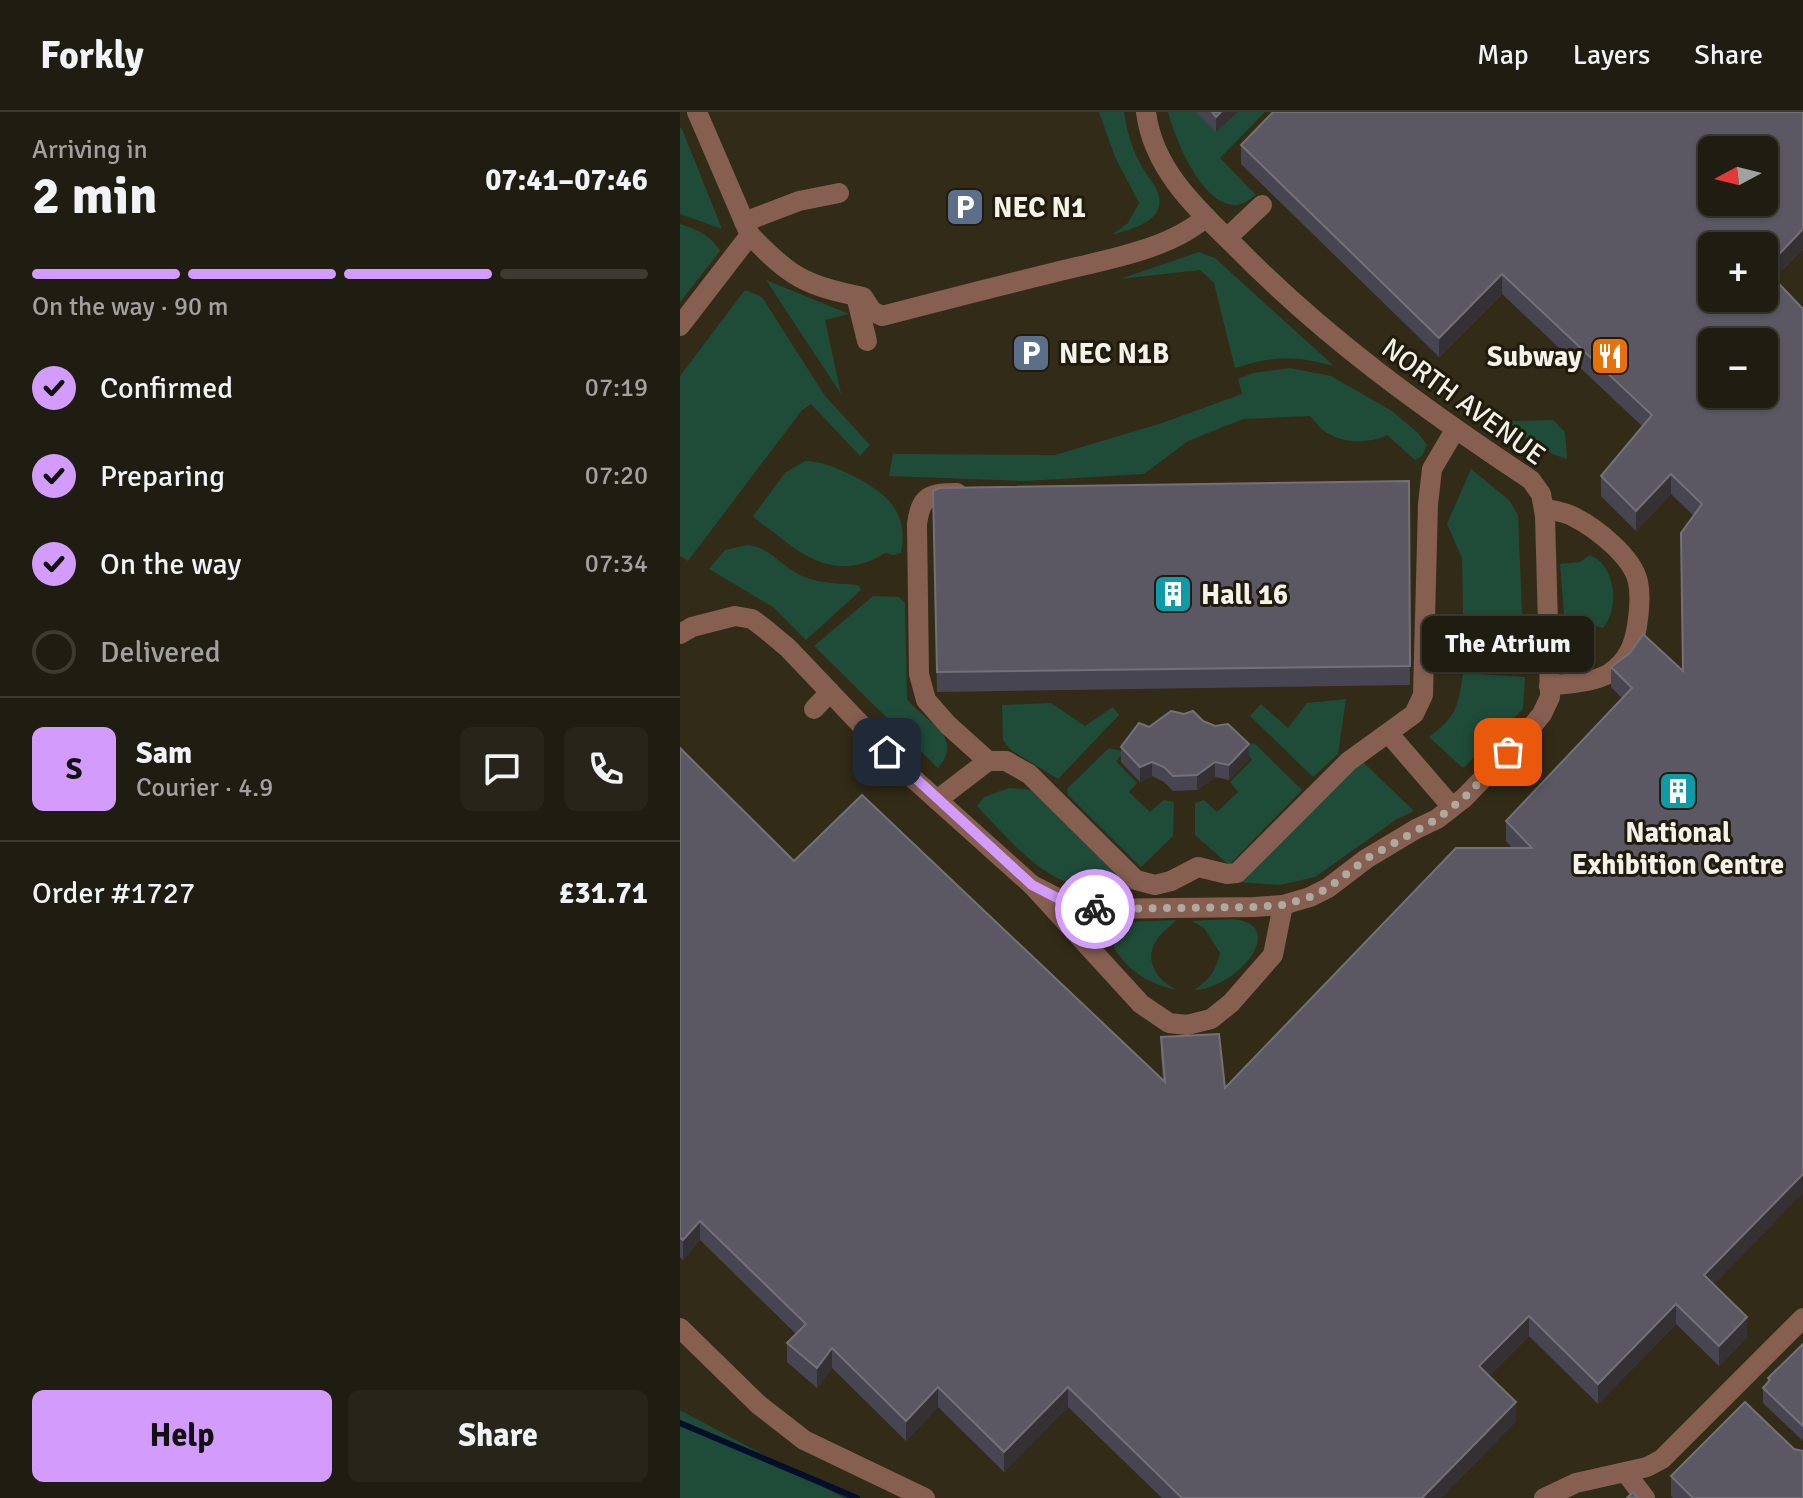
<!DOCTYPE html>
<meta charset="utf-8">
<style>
body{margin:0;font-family:Signika,sans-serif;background:#27251a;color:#f1f3f6;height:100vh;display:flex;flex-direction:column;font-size:30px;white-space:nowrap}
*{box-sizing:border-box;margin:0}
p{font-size:26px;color:#a1a19f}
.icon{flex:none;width:44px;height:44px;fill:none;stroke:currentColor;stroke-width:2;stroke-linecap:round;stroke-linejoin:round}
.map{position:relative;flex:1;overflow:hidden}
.sheet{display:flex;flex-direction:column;background:#1f1c11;width:680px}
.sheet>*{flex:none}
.needle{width:52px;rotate:263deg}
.fabs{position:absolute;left:1018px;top:24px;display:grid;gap:16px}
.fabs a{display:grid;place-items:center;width:80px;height:80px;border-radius:12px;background:#1f1c11;box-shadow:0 2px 6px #0004,0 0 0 2px #3c3a31;font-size:40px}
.pin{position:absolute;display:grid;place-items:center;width:68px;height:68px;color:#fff;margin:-34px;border-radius:16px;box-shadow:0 4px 12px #0006}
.courier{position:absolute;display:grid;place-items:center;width:80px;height:80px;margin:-40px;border:6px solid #d39cfc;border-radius:50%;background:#fff;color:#222;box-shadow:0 2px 10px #0007}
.bubble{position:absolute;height:56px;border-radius:12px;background:#1f1c11;box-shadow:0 2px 6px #0004,0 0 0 2px #3c3a31;font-size:26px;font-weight:800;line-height:56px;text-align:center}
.head em{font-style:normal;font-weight:800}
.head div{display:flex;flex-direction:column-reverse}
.head{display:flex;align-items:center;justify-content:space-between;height:136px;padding:0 32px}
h1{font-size:52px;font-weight:800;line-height:60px}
.bar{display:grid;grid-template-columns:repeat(4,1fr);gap:12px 8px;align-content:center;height:96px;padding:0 32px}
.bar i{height:10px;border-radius:6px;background:#3c3a31}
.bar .selected{background:#d39cfc}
.bar p{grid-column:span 4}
.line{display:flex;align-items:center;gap:20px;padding:0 32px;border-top:2px solid #3c3a31}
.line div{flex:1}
.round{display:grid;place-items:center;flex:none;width:84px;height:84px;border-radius:12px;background:#27251a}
ol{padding:0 32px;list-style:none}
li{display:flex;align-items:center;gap:24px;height:88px}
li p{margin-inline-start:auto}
li .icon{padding:8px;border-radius:50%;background:#d39cfc;color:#111;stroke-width:4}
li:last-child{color:#a1a19f}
li i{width:44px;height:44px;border:4px solid #3c3a31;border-radius:50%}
.action{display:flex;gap:16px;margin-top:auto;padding:16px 32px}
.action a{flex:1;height:92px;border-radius:12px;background:#d39cfc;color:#111;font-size:32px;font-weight:800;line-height:92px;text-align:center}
.action a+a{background:#27251a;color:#f1f3f6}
header{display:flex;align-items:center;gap:48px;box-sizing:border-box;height:112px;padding:0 40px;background:#1f1c11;border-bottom:2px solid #3c3a31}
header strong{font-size:38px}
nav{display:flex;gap:44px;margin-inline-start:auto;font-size:28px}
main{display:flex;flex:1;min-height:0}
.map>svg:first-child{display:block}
</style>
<header>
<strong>Forkly</strong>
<nav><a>Map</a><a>Layers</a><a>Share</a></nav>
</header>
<main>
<section class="sheet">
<div class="head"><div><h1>2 min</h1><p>Arriving in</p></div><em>07:41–07:46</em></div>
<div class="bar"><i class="selected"></i><i class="selected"></i><i class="selected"></i><i></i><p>On the way · 90 m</p></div>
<ol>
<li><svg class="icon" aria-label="check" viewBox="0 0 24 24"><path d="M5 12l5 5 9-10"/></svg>Confirmed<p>07:19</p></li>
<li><svg class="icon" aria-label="check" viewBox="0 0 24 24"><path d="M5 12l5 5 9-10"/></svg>Preparing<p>07:20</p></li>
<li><svg class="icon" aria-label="check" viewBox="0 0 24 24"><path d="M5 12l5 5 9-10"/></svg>On the way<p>07:34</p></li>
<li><i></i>Delivered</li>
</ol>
<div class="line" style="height:144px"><b class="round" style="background:#d39cfc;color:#111">S</b><div><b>Sam</b><p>Courier · 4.9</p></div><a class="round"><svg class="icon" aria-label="chat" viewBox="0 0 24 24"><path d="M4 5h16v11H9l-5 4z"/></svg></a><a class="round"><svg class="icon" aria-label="phone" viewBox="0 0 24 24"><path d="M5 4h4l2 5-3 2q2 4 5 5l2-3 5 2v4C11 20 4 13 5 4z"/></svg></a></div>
<div class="line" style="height:104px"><div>Order #1727</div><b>£31.71</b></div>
<div class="action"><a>Help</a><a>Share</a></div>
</section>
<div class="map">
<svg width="1123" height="1386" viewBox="0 0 1123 1386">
<rect width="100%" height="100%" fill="#292517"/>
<path fill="#322b17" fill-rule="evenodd" d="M0,0H1123V1386H164L0,1298ZM1032,38H1084V90H1032ZM1032,134H1084V186H1032ZM1032,230H1084V282H1032Z"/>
<g fill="#1f4c38">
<path d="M419,0H444C447,20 452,37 462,55C466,62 472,69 476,76C491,108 454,116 432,123L448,111L459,91L435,45Z"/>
<path d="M488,0H585L540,46L576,83C570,87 562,94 554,93C520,90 496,28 488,0Z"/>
<path d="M0,15L2,17L42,117L0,102Z"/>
<path d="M0,112C18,118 30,123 40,139L0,190Z"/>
<path d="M519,140L535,146L654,254C614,244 595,243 555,256L534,171L520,158L440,167Z"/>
<path d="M86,168L169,202L145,208L161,282Z"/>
<path d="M65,178L82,185L145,284L190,333L180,344L131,292L122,298L8,449L0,444V264Z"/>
<path d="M610,256L651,264L712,299L738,321L747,333L742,344L735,348L707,323C690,331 667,332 649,322C642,319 636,310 630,304L563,307L508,329L464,362L346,369L209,364L213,342L375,343L479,312L562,282L558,267L573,261Z"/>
<path d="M873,308L885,320L887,347C868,342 839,327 830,309Z"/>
<path d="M125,349C142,349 157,356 173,364C207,381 229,400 221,441L213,443L205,441C164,467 131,451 97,423C89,416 80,412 73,404L105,361Z"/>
<path d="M791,357L829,388L838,403L844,550L784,551L782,446L767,412Z"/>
<path d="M67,433C90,435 102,455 122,464C141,472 158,471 178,473L181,478L126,528L93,495L29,457L45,438Z"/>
<path d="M910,443C936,454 940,496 923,516L911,512L885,515L880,452L900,450Z"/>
<path d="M193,484L219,485L225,491L227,587C243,609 286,623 258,656L134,534Z"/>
<path d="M783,561L845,565L843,597L783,656L749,625C777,604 778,595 783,561Z"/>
<path d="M666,587L658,642L633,665L570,604L581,592L608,616L627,591Z"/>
<path d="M371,591L405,614L433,595L439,603L378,667L331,638L323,628L322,593Z"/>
<path d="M574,631L622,678L549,753L515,723V691L524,688L537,700L558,680L550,670L572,648L564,636Z"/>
<path d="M429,636L445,640L436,649L457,671L449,680L470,700L484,688L494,690L493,724L461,755L388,683L387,677Z"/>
<path d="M683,650L734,699L717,707L635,765L600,773L557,770L667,654Z"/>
<path d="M329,676L354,678L459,777C377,787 349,749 297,694L304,685Z"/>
<path d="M551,807C612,811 557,877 514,878C529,868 536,859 540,841L524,816L512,809Z"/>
<path d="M496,808C491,814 483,819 478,826C462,848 477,869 498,878C472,874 448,859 434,836L435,823L445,810Z"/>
<path d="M0,1298L164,1386H0Z"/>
</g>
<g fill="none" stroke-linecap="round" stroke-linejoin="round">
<path stroke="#030e2b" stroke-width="6" d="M0,1311L177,1386"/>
<g stroke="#865f51" stroke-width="20">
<path d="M64,110L119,89L159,81"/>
<path d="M70,123C110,165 126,174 183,185L192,199L202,204C260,189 318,174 376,160C424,148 489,138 526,105"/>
<path d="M547,126L582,93"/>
<path d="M176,184L187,229"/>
<path d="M0,214L70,123L17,0"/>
<path d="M277,381C249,381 241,384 237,412L239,562L246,588L268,613L308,649"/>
<path d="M864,396C874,399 885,400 894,405C916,416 953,445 958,470C961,484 959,501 957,514C954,534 947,549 930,561C913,571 888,571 869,574"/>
<path d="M0,522L12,515L55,504L72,507L84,516L108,536L226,660L352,773L461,892L489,911L507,913L531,907L551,891L593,843L603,793"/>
<path d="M134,597L150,580"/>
<path d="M709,622L772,695"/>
<path d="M257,688L308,649H326L349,662L456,768L475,773L491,769L518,755L547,762L557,761L669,649L734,602L743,583L748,392L752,357L775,318"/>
<path d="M352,773L387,791L415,797L574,795L603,793L630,785L648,776L686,747L736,717L757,707L784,686L844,624L862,602L870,585L865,404L861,382L851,368C744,297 645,226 555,134C516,96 473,57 466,0"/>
<path d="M0,1216L79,1293L124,1328L245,1386"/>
<path d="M946,1361L965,1386"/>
<path d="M864,1386L896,1371L967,1355L982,1347L1123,1206"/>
</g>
</g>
<g fill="#484552">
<path d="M516,0H558L536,20Z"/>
<path d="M561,33L1123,137L1094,167L1034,1173L1067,1225L1039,1254L996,1212L918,1292L849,1224L809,1264L836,1309L761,1386H482L388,1295L324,1360L258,1295L226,1329L152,1256L137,1276L107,1250V1231L116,1222L20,1128L3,1148L0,1145V636L114,749L483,968L481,945V925L545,976L832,736L826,729V709L942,586L931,575V555L1003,558L1014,404L991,382L956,419L921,384V364L962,314L822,182L759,245L561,52Z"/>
<path d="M729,369L730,573L257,580L253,379Z"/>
<path d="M523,609L569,647L549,668L535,665L517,678L493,679L484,670L472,664L460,670L441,650V635L469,615Z"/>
<path d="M1123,1232V1329L1083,1291V1276L1088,1271V1266Z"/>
<path d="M1114,1337L1123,1386H993L991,1384V1364Z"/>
</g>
<g fill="#343034">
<path d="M541,0H558L536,20V5Z"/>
<path d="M1123,117V137L1085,176V157Z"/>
<path d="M822,162V182L759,245V226Z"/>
<path d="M991,362V382L956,419V399Z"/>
<path d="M569,632V647L549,668V653Z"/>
<path d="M472,650V664L460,670V655Z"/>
<path d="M535,650V665L517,678V663Z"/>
<path d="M1123,1062V1081L1024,1183V1163Z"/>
<path d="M20,1109V1128L3,1148V1128Z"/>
<path d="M996,1192V1212L918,1292V1272Z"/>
<path d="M849,1204V1224L799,1274V1254Z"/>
<path d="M1067,1205V1225L1039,1254V1234Z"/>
<path d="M152,1236V1256L137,1276V1256Z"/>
<path d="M258,1275V1295L226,1329V1309Z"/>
<path d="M388,1275V1295L324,1360V1340Z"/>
<path d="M836,1290V1309L761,1386H742Z"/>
</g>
<g fill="#5b5863" stroke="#737078" stroke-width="2" fill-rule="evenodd">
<path d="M532,0H541L536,5Z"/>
<path d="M593,0H1123V117L1085,157L1123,197V1062L1024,1163L1067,1205L1039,1234L996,1192L918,1272L849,1204L799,1254L836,1290L742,1386H502L388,1275L324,1340L258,1275L226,1309L152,1236L137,1256L107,1231L126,1212L20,1109L3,1128L0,1126V636L114,749L182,683L485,970L481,925L539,922L545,976L776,736H852L826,709L952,576L931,555L950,541L963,522L1003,559L1001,421L1022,392L991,362L956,399L921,364L972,303L822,162L759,226L561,33ZM1032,38H1084V90H1032ZM1032,134H1084V186H1032ZM1032,230H1084V282H1032Z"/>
<path d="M729,369L730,554L257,560L253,379L259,376Z"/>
<path d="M491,599L504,602L513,599L523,609L535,614L548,612L569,632L549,653L535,650L517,663L493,664L484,655L472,650L460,655L441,635L459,611L469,615Z"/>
<path d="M1123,1232V1314L1083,1276L1090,1268L1088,1266Z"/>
<path d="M1065,1290L1114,1337L1123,1339V1386H1013L991,1364Z"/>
<path d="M953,1380L958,1386H947Z"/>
</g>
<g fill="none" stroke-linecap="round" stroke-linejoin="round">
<path stroke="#aeaaa0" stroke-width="8" stroke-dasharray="0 14.4" d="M415,797L574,795L603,793L630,785L648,776L686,747L757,707L784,686L828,640"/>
<path stroke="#d39cfc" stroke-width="10" d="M207,640L352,773L387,791L415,797"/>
</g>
<defs>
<symbol id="parking-square" viewBox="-11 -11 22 22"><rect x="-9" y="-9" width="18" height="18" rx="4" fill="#5c6f8a" stroke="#201b0d"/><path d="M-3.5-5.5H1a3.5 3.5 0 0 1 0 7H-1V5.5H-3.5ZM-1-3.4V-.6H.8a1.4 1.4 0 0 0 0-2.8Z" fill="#fff"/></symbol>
<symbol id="restaurant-square" viewBox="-11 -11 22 22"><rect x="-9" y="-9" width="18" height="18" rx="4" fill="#e8710a" stroke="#201b0d"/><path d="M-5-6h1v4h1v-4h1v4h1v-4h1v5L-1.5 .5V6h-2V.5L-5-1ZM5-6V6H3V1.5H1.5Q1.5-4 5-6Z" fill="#fff"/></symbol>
<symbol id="building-square" viewBox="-11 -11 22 22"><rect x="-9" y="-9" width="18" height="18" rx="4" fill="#0f9aa8" stroke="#201b0d"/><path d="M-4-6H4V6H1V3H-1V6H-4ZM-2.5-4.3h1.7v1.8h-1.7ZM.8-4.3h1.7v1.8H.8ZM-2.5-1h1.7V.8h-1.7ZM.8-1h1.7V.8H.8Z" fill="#fff"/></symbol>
</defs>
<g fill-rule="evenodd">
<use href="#parking-square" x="263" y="73" width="44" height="44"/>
<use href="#parking-square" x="329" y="219" width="44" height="44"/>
<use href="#restaurant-square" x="908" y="222" width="44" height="44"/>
<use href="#building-square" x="471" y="460" width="44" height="44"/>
<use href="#building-square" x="976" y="657" width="44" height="44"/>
</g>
<g text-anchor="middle" stroke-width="6" stroke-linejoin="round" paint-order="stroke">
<g font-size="28" font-weight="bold" fill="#f5f2e9" stroke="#201b0d" text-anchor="start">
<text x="313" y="105">NEC N1</text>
<text x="379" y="251">NEC N1B</text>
<text x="902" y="254" text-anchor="end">Subway</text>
<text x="521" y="492">Hall 16</text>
<text x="998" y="730" text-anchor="middle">National<tspan x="998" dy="32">Exhibition Centre</tspan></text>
</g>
<g font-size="28" fill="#f5f2e9" stroke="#201b0d">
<text transform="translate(784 289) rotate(36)" y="10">NORTH AVENUE</text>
</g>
</g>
</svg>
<div class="fabs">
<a><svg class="needle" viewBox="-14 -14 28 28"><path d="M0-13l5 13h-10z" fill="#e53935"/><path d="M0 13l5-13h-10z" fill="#a1a19f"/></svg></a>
<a>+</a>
<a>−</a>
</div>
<div class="pin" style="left:828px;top:640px;background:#ea580c"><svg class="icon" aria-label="bag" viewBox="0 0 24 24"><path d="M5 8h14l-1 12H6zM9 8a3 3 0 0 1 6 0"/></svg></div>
<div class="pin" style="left:207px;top:640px;background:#1f2937"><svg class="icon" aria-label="home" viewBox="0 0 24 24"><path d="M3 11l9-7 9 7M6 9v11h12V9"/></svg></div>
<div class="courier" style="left:415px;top:797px"><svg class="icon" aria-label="bike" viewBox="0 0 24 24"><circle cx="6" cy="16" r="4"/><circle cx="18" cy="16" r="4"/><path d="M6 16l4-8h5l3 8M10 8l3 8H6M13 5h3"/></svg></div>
<div class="bubble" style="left:742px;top:504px;width:172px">The Atrium</div>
</div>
</main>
